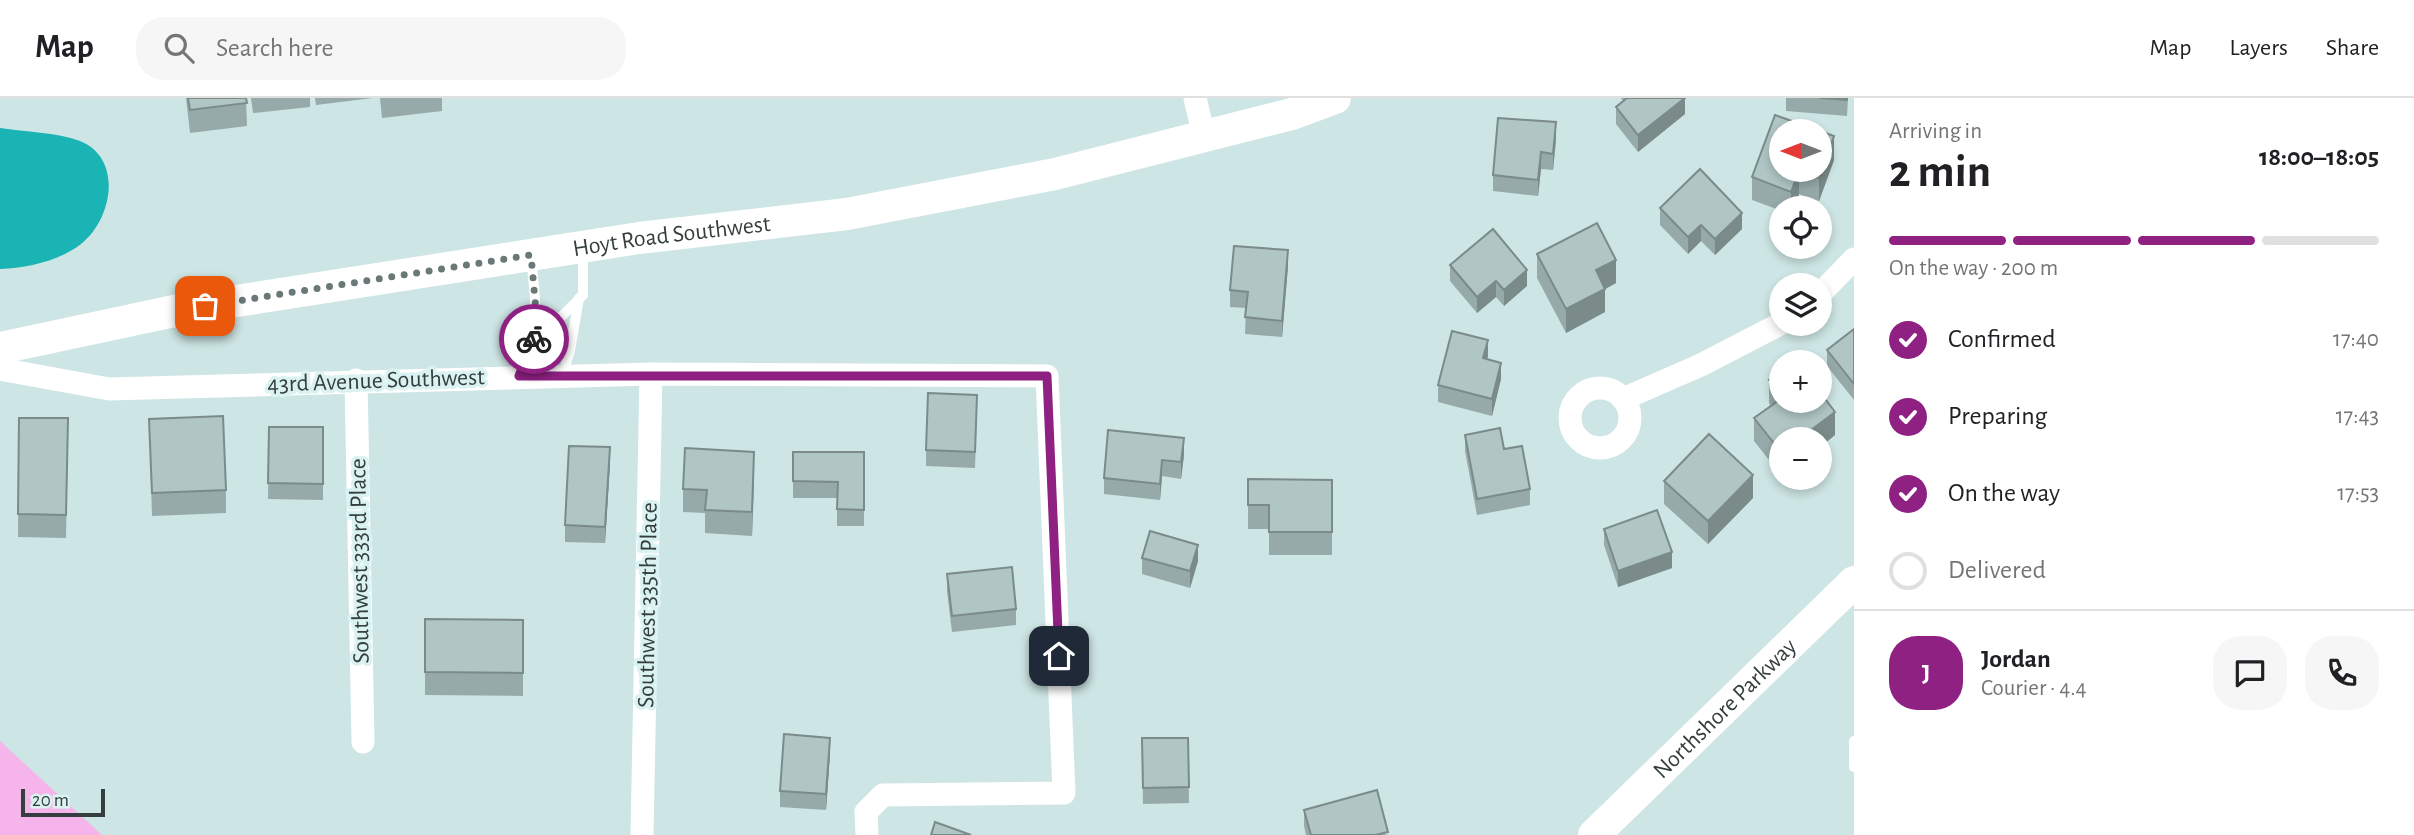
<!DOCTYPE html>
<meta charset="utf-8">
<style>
body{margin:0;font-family:"Alegreya Sans",sans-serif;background:#f6f6f6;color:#202124;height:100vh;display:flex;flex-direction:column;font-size:26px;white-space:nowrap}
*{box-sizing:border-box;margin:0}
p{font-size:23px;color:#757577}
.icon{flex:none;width:38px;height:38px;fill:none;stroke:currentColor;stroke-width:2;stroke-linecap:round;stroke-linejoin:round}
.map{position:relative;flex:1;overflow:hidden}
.sheet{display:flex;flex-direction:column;background:#fff;width:560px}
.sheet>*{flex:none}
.needle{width:46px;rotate:270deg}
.tools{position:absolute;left:1769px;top:21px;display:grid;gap:14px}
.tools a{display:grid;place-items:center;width:63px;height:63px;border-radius:50%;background:#fff;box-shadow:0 4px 10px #0003;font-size:35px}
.scale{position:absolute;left:21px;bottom:18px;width:84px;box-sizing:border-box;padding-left:7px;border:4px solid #353e3e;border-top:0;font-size:19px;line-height:24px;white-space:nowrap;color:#353e3e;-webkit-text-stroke:5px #daf2f1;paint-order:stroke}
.pin{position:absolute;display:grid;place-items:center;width:60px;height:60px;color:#fff;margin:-30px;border-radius:14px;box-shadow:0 4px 10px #0006}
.courier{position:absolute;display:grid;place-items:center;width:70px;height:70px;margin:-35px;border:5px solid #8f2183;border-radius:50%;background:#fff;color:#222;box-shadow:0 2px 9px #0007}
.summary em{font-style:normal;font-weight:600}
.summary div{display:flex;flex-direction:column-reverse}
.summary{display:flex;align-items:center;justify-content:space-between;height:119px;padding:0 35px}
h1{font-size:46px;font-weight:600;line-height:52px}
.bar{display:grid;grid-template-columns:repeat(4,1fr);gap:10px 7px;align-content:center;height:84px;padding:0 35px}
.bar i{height:9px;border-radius:5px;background:#e0e0e0}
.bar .active{background:#8f2183}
.bar p{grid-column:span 4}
.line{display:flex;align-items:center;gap:18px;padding:0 35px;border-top:2px solid #e0e0e0}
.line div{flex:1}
.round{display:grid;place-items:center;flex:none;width:74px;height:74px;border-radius:28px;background:#f6f6f6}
ol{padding:0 35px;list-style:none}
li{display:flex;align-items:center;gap:21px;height:77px}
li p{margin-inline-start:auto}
li .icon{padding:7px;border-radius:50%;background:#8f2183;color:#fff;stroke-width:4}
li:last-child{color:#757577}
li i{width:38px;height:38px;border:4px solid #e0e0e0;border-radius:50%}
header{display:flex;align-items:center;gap:42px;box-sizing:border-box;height:98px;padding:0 35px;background:#fff;border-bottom:2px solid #e0e0e0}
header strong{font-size:33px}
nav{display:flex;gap:38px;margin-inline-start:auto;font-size:24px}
.search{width:490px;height:63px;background:#f6f6f6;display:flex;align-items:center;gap:18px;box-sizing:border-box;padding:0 24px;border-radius:28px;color:#757577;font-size:26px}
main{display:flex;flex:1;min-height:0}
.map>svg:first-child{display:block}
</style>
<header>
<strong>Map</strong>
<div class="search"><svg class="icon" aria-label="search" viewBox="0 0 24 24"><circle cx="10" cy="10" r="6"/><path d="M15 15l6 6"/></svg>Search here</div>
<nav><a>Map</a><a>Layers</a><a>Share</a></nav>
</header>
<main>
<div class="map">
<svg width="1854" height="737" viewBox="0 0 1854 737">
<rect width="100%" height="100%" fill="#cde5e4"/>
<path fill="#f5b5ea" d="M0,643L102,737H0Z"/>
<path fill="#1ab4b4" d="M0,30C25,34 56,34 80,43C124,61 112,122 81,146C59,163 27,170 0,171Z"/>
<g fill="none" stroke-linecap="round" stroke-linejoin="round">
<g stroke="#fff" stroke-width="10">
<path d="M537,224L561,219L583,197V152"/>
<path d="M519,278C542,232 536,209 531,160"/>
<path d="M562,278L570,253L579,200"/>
<path d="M1854,643V669"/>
</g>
<g stroke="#fff" stroke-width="23">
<path d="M1195,0L1204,38"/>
<path d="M1820,196L1854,161"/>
<path d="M0,271L109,291L651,276L1047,278L1064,695L883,697L866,714L867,737"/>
<path d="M356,282L363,644"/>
<circle cx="1600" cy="320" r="30"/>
<path d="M1623,301L1701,267L1782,225"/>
<path d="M642,737L651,276"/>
</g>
<g stroke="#fff" stroke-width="32">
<path id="s1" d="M0,250L179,212L639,140L847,116L1055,76L1292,16L1335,0"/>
<path id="s2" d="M1594,737L1854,484"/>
</g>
</g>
<g fill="#96aaa9">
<path d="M186,0H246L247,28L190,35Z"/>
<path d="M251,0H310V9L253,15Z"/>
<path d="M315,0H373L316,7Z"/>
<path d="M380,0H442V13L382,20Z"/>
<path d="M1621,0H1685V16L1638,54L1616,26V9L1623,3Z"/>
<path d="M1786,0H1848L1847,18L1786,13Z"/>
<path d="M1556,41L1553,72L1541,71L1538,98L1493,93V77Z"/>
<path d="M1834,62L1819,103L1799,96L1794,110H1782V113L1752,102V79Z"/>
<path d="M1660,110L1742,131L1715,157L1701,143L1688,156L1660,127Z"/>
<path d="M1537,156L1616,185L1605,191V214L1566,235L1537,180Z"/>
<path d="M1450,167L1527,188L1504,208L1496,199L1477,215L1450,183Z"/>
<path d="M1288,168L1282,239L1245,236L1246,210L1230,209V192Z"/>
<path d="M1854,231V302L1827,268V252Z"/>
<path d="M1488,258L1487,261L1501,281L1492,318L1438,304V287Z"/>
<path d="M1782,273V303L1835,337L1820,349V341L1781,377L1754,343V320L1771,308L1769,305V282Z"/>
<path d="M977,313L975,370L926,368V352Z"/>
<path d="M19,320L68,344L66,440L18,439Z"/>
<path d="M149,321L226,392V415L152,418Z"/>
<path d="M269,329H323V402L268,401Z"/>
<path d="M1465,337L1504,351L1530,391V407L1477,417L1465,353Z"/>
<path d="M793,354H864V428H837V400H793Z"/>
<path d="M1184,357L1181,381L1162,378L1160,402L1104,396V380Z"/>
<path d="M610,365L605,445L565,444V427Z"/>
<path d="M754,377L752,438L705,435V415L683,414V391Z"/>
<path d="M1248,381L1332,382V457H1269V431H1248Z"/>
<path d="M1664,383L1753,400L1708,446L1664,406Z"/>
<path d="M1604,431L1672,470L1618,489L1604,447Z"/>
<path d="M1142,460L1198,463L1190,490L1142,476Z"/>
<path d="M947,476L1016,511V527L952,534L947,493Z"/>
<path d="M425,521L523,522V598L425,597Z"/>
<path d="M1142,640H1188L1189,705L1143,706Z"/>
<path d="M830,656L826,712L780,709V693Z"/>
<path d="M1304,712L1388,737H1306L1304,728Z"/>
</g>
<g fill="#7a8b8a">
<path d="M1685,0V16L1638,54V37Z"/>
<path d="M1556,24V41L1553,72V56Z"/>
<path d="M1834,38V62L1819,103V80Z"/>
<path d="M1541,54V71L1538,98V82Z"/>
<path d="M1799,73V96L1794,110H1791V94Z"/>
<path d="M1742,115V131L1715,157V141Z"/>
<path d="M1701,127V143L1688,156V139Z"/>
<path d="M1288,152V168L1282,239V223Z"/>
<path d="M1616,162V185L1596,196V172Z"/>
<path d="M1527,172V188L1504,208V192Z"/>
<path d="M1496,183V199L1477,215V199Z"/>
<path d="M1605,191V214L1566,235V211Z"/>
<path d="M1488,242V258L1483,276V260Z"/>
<path d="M1501,265V281L1492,318V301Z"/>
<path d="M1835,314V337L1820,349V341H1799Z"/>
<path d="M1184,340V357L1181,381V364Z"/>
<path d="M610,349V365L605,445V429Z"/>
<path d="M754,354V377L752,438V414Z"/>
<path d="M1781,354H1782L1781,377Z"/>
<path d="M1162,362V378L1160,402V386Z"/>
<path d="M1753,377V400L1708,446V423Z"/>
<path d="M1198,447V463L1190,490V473Z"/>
<path d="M1672,454V470L1618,489V473Z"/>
<path d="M830,640V656L826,712V696Z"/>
</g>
<g fill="#afc6c5" stroke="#7a8b8a" stroke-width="2">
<path d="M188,0H246L247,5L190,12Z"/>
<path d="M1627,0H1685L1638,37L1616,9Z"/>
<path d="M1820,0H1847V2Z"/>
<path d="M1775,17L1820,33H1782V72H1820V33L1834,38L1819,80L1799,73L1791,94L1752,79Z"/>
<path d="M1498,20L1556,24L1553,56L1541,54L1538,82L1493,77Z"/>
<path d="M1700,71L1742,115L1715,141L1701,127L1688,139L1660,110Z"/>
<path d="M1597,125L1616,162L1596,172L1605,191L1566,211L1537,156Z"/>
<path d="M1493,131L1527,172L1504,192L1496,183L1477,199L1450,167Z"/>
<path d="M1234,148L1288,152L1282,223L1245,219L1248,194L1230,192Z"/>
<path d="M1854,231V286L1827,252Z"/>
<path d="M1452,233L1488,242L1483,260L1501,265L1492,301L1438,287Z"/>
<path d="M1782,273V298L1769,282Z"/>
<path d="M1820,294L1835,314L1799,341H1782L1781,354L1754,320L1782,300V303H1820Z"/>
<path d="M928,295L977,297L975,354L926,352Z"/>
<path d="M223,318L226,392L152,395L149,321Z"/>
<path d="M19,320H68L66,417L18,416Z"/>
<path d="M269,329H323V386L268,385Z"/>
<path d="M1500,330L1504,351L1522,348L1530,391L1477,401L1465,337Z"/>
<path d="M1108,332L1184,340L1181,364L1162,362L1160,386L1104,380Z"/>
<path d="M1709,336L1753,377L1708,423L1664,383Z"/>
<path d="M569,348L610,349L605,429L565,427Z"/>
<path d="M685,350L754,354L752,414L705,412L707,392L683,391Z"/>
<path d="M793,354H864V412L837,411L838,384L793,383Z"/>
<path d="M1248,381L1332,382V434H1269V407H1248Z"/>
<path d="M1657,412L1672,454L1618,473L1604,431Z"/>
<path d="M1150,433L1198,447L1190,473L1142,460Z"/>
<path d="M1012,469L1016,511L952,518L947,476Z"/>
<path d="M425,521L523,522V575L425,574Z"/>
<path d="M784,636L830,640L826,696L780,693Z"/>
<path d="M1142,640H1188L1189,689L1143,690Z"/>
<path d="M1377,692L1388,734L1375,737H1311L1304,712Z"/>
<path d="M935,724L971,737H931Z"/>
</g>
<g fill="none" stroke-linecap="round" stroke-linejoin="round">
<path stroke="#6a7878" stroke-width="7" stroke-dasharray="0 12.6" d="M205,208L531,157L537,224L534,241"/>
<path stroke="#8f2183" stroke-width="9" d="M534,241L519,278H1047L1059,558"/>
</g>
<g text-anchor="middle" stroke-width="7" stroke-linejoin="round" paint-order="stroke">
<g font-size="24" fill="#353e3e" stroke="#daf2f1">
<text dy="8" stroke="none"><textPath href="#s1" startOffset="681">Hoyt Road Southwest</textPath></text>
<text transform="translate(376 282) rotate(-2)" y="8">43rd Avenue Southwest</text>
<text transform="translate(359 463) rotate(-91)" y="8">Southwest 333rd Place</text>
<text transform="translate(647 507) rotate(-89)" y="8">Southwest 335th Place</text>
<text dy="8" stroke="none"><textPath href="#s2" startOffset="182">Northshore Parkway</textPath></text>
</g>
</g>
</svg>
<div class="tools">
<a><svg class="needle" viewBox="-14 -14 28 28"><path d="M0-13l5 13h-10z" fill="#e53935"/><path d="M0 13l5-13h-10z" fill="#757577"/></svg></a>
<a><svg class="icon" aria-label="locate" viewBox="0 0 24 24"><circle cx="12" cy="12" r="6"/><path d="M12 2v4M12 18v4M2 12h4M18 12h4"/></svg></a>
<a><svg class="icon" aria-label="layers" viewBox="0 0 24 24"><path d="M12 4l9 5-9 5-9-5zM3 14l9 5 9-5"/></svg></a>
<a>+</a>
<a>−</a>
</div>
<div class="scale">20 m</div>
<div class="pin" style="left:205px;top:208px;background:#ea580c"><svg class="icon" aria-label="bag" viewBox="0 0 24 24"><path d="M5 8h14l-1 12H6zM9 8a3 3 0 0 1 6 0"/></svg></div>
<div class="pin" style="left:1059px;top:558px;background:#1f2937"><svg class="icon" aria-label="home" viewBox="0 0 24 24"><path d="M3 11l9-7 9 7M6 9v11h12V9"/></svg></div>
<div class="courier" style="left:534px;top:241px"><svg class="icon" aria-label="bike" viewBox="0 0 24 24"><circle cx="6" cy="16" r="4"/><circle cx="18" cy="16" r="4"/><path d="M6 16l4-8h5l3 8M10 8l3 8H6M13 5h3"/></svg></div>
</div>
<section class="sheet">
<div class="summary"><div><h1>2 min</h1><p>Arriving in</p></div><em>18:00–18:05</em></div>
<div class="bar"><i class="active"></i><i class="active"></i><i class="active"></i><i></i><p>On the way · 200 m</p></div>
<ol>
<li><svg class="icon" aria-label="check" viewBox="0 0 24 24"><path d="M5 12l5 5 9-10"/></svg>Confirmed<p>17:40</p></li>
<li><svg class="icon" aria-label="check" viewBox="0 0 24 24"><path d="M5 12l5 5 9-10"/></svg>Preparing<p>17:43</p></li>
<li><svg class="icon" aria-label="check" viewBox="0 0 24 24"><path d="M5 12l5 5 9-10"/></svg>On the way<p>17:53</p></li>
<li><i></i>Delivered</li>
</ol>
<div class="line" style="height:126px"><b class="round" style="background:#8f2183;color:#fff">J</b><div><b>Jordan</b><p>Courier · 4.4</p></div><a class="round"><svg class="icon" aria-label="chat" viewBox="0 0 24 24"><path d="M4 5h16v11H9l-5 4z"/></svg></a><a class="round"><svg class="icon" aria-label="phone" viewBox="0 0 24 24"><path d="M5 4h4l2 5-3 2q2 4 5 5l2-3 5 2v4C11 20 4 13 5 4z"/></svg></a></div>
</section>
</main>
